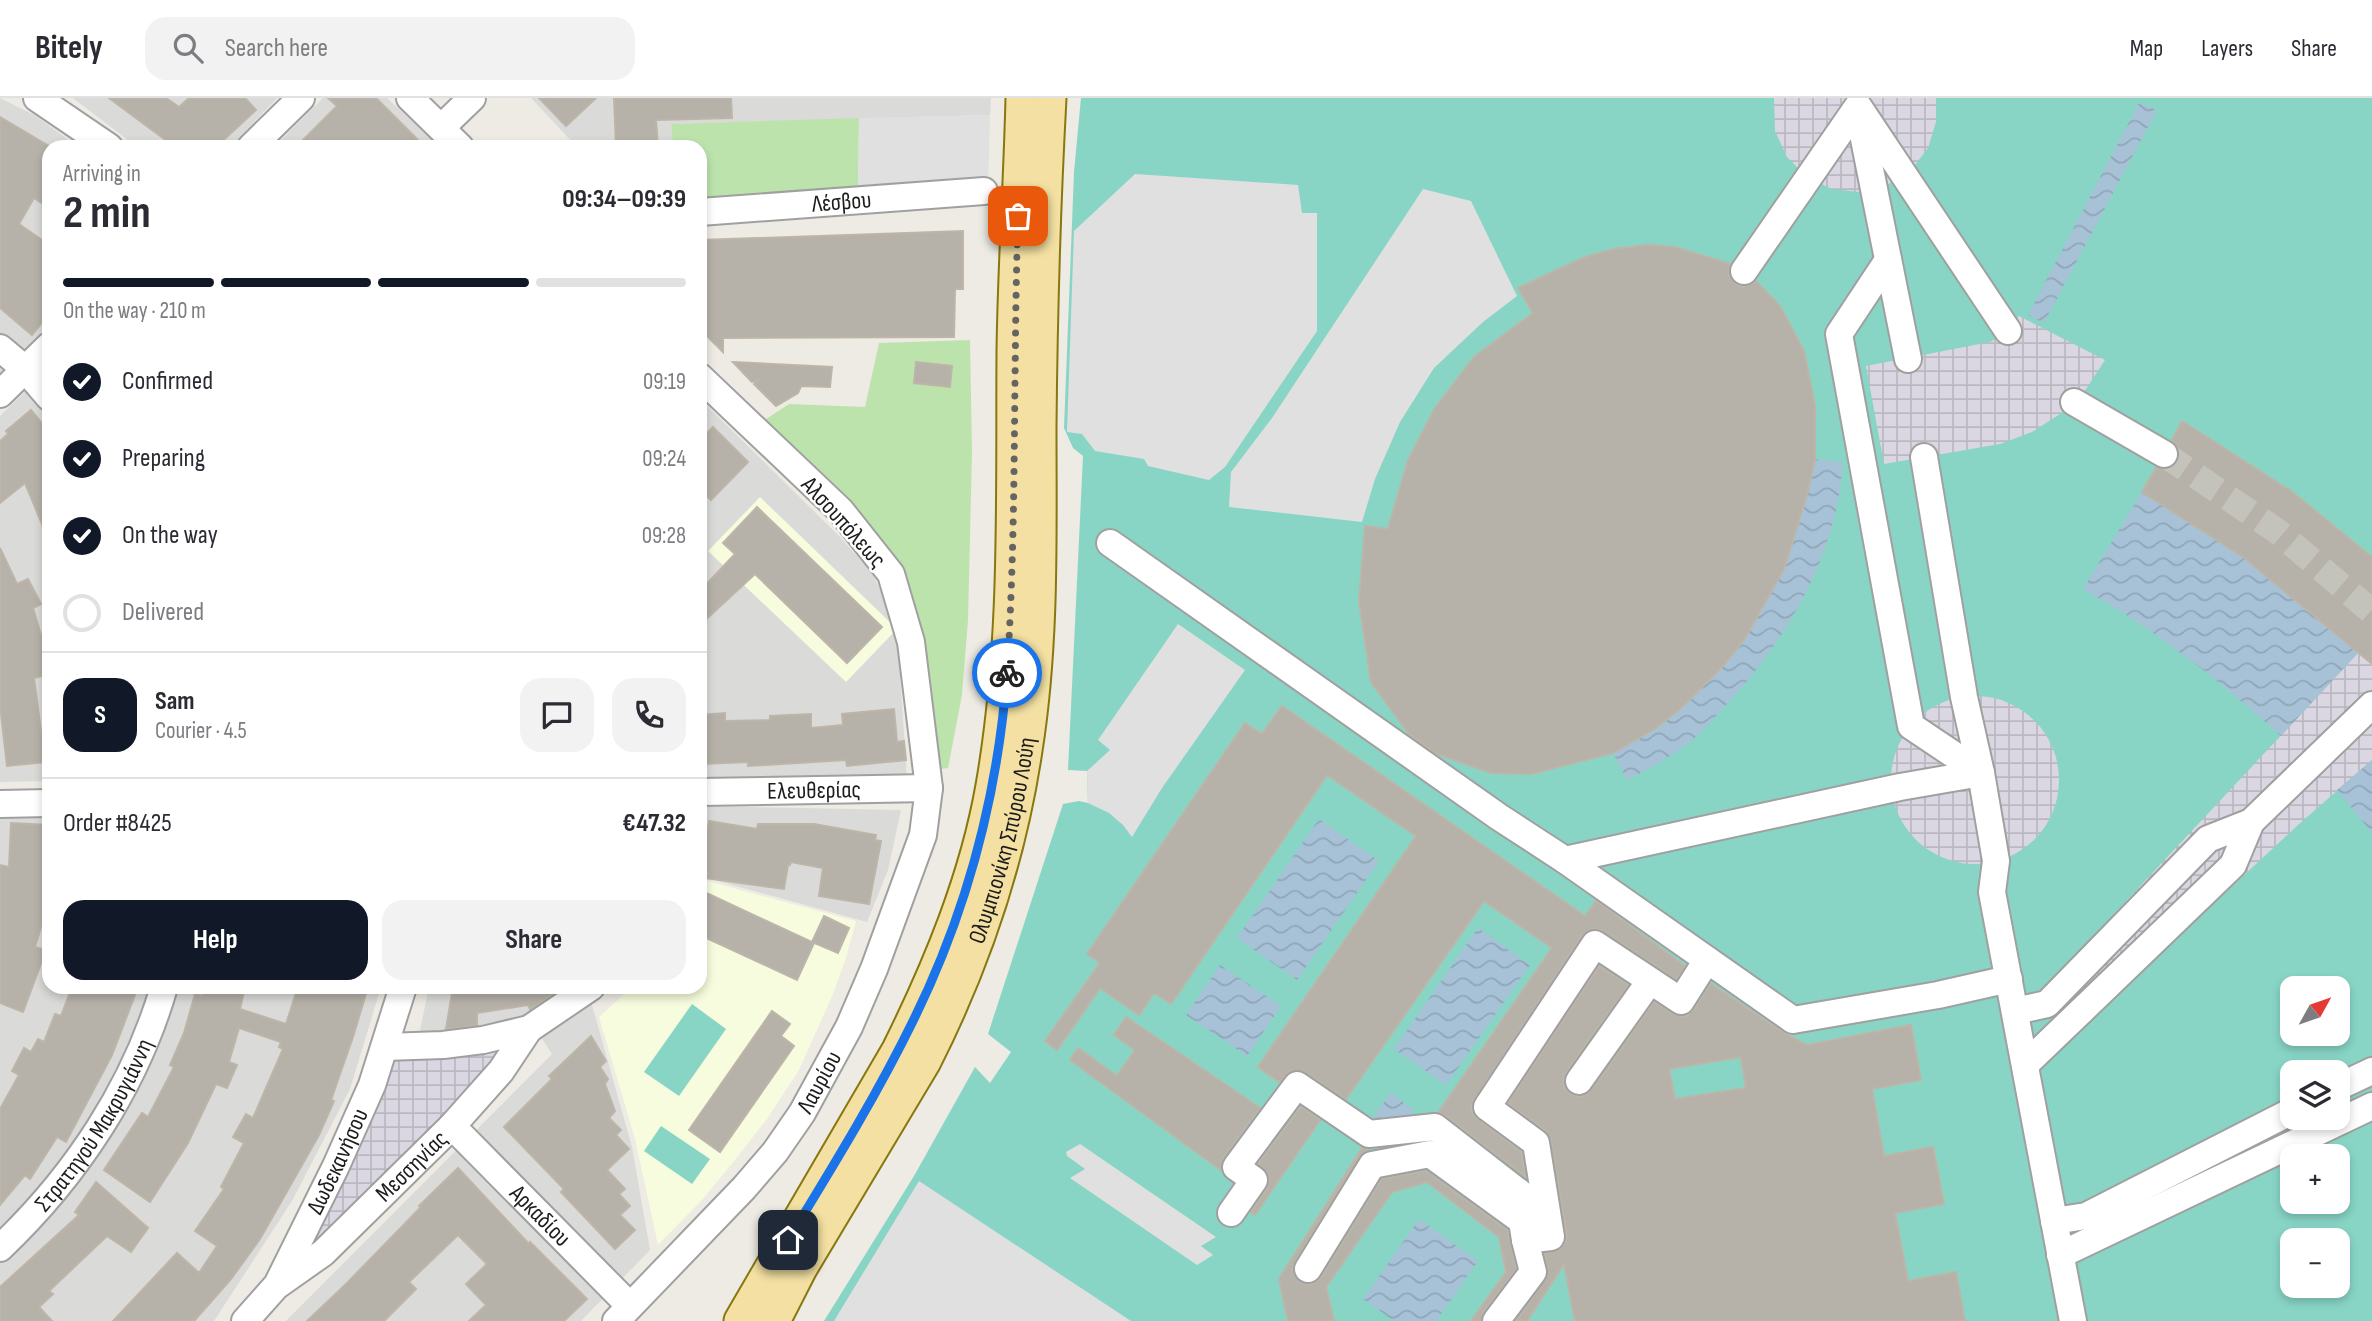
<!DOCTYPE html>
<meta charset="utf-8">
<style>
body{margin:0;font-family:"Sofia Sans Condensed",sans-serif;background:#f2f2f3;color:#2b2b33;height:100vh;display:flex;flex-direction:column;font-size:26px;white-space:nowrap}
*{box-sizing:border-box;margin:0}
p{font-size:23px;color:#7c7c81}
.icon{flex:none;width:38px;height:38px;fill:none;stroke:currentColor;stroke-width:2;stroke-linecap:round;stroke-linejoin:round}
.map{position:relative;flex:1;overflow:hidden}
.sheet{position:absolute;left:42px;top:42px;width:665px;height:854px;display:flex;flex-direction:column;background:#fff;border-radius:21px;box-shadow:0 4px 10px #0003}
.sheet>*{flex:none}
.needle{width:46px;rotate:50deg}
.fabs{position:absolute;left:2280px;top:878px;display:grid;gap:14px}
.fabs a{display:grid;place-items:center;width:70px;height:70px;border-radius:14px;background:#fff;box-shadow:0 4px 10px #0003;font-size:35px}
.pin{position:absolute;display:grid;place-items:center;width:60px;height:60px;color:#fff;margin:-30px;border-radius:14px;box-shadow:0 4px 10px #0006}
.courier{position:absolute;display:grid;place-items:center;width:70px;height:70px;margin:-35px;border:5px solid #1a73e8;border-radius:50%;background:#fff;color:#222;box-shadow:0 2px 9px #0007}
.headline em{font-style:normal;font-weight:700}
.headline div{display:flex;flex-direction:column-reverse}
.headline{display:flex;align-items:center;justify-content:space-between;height:119px;padding:0 21px}
h1{font-size:46px;font-weight:700;line-height:52px}
.bar{display:grid;grid-template-columns:repeat(4,1fr);gap:10px 7px;align-content:center;height:84px;padding:0 21px}
.bar i{height:9px;border-radius:5px;background:#e1e1e2}
.bar .active{background:#111827}
.bar p{grid-column:span 4}
.line{display:flex;align-items:center;gap:18px;padding:0 21px;border-top:2px solid #e1e1e2}
.line div{flex:1}
.round{display:grid;place-items:center;flex:none;width:74px;height:74px;border-radius:21px;background:#f2f2f3}
ol{padding:0 21px;list-style:none}
li{display:flex;align-items:center;gap:21px;height:77px}
li p{margin-inline-start:auto}
li .icon{padding:7px;border-radius:50%;background:#111827;color:#fff;stroke-width:4}
li:last-child{color:#7c7c81}
li i{width:38px;height:38px;border:4px solid #e1e1e2;border-radius:50%}
.button{display:flex;gap:14px;margin-top:auto;padding:14px 21px}
.button a{flex:1;height:80px;border-radius:21px;background:#111827;color:#fff;font-size:28px;font-weight:700;line-height:80px;text-align:center}
.button a+a{background:#f2f2f3;color:#2b2b33}
header{display:flex;align-items:center;gap:42px;box-sizing:border-box;height:98px;padding:0 35px;background:#fff;border-bottom:2px solid #e1e1e2}
header strong{font-size:33px}
nav{display:flex;gap:38px;margin-inline-start:auto;font-size:24px}
.search{width:490px;height:63px;background:#f2f2f3;display:flex;align-items:center;gap:18px;box-sizing:border-box;padding:0 24px;border-radius:21px;color:#7c7c81;font-size:26px}
.map>svg:first-child{display:block}
</style>
<header>
<strong>Bitely</strong>
<div class="search"><svg class="icon" aria-label="search" viewBox="0 0 24 24"><circle cx="10" cy="10" r="6"/><path d="M15 15l6 6"/></svg>Search here</div>
<nav><a>Map</a><a>Layers</a><a>Share</a></nav>
</header>
<div class="map">
<svg width="2372" height="1223" viewBox="0 0 2372 1223">
<defs>
<pattern id="plaza-grid" width="8" height="8" patternUnits="userSpaceOnUse" patternTransform="scale(1.75)"><rect width="8" height="8" fill="#dad7e2"/><path d="M0 4h8M4 0v8" fill="none" stroke="#bab8c1"/></pattern>
<pattern id="water-waves" width="16" height="10" patternUnits="userSpaceOnUse" patternTransform="scale(1.75)"><rect width="16" height="10" fill="#a7c2d7"/><path d="M0 5q4-4 8 0t8 0" fill="none" stroke="#8fa6b8"/></pattern>
</defs>
<rect width="100%" height="100%" fill="#edebe3"/>
<g fill="#dadad9">
<path d="M0,0L36,18L78,49H49V231L0,280Z"/>
<path d="M73,0H277L230,49H137Z"/>
<path d="M323,0H387L439,49H274Z"/>
<path d="M531,0H991L990,17L671,26L673,49H577Z"/>
<path d="M49,270V683L0,684V318Z"/>
<path d="M700,301L840,439L873,476L897,531L907,681L700,683Z"/>
<path d="M700,708L901,712L888,772L867,824L700,778Z"/>
<path d="M0,720H49V889H381L350,991L292,1103L214,1223H0Z"/>
<path d="M429,889H587L632,1049L650,1152L581,1223H286L552,956L530,922L418,942Z"/>
</g>
<g fill="#f6fcdd">
<path d="M760,399L897,531L846,584L708,453Z"/>
<path d="M700,781L856,823L846,860L833,896L799,972L767,1021L735,1062L702,1102L658,1147L635,1041L599,919L632,889H700Z"/>
</g>
<g fill="#bde3ad">
<path d="M859,20L858,96L700,105V49H673L671,26Z"/>
<path d="M970,242L972,354L968,522L962,597L948,670L941,671L905,481L890,453L861,421L763,323L789,306L865,309L879,245Z"/>
</g>
<g fill="#88d5c6" fill-rule="evenodd">
<path d="M1081,0H2372V1223H824L914,1078L975,969L990,985L1011,954L988,936L1063,706L1079,703L1088,705L1087,673L1068,672L1083,358L1073,350L1064,330L1074,74ZM2292,891H2338V936H2292ZM2292,975H2338V1020H2292ZM2292,1059H2338V1104H2292ZM2292,1143H2338V1188H2292Z"/>
<path d="M692,906L726,931L679,998L644,974Z"/>
<path d="M661,1028L710,1061L692,1086L644,1053Z"/>
</g>
<g fill="#e0e0e0">
<path d="M990,17L988,88L858,96L859,20Z"/>
<path d="M1135,76L1298,87L1302,115H1317V233L1225,369L1209,382L1148,368L1144,361L1095,353L1082,336L1067,334L1074,133Z"/>
<path d="M1423,91L1471,103L1517,198L1483,224L1434,270L1400,324L1375,381L1362,424L1229,409L1231,374L1272,320Z"/>
<path d="M1178,526L1245,572L1162,690L1132,739L1123,727L1109,715L1088,705L1087,673L1110,652L1098,642Z"/>
<path d="M1080,1046L1216,1139L1201,1148L1213,1157L1197,1167L1070,1080L1085,1071L1067,1058L1066,1054Z"/>
<path d="M919,1083L1131,1223H834Z"/>
</g>
<g fill="url(#plaza-grid)">
<path d="M1774,0H1936V24L1928,50L1911,72L1887,87L1860,94L1832,91L1807,79L1787,59L1775,33Z"/>
<path d="M2019,218L2105,262L2086,291L2060,316L2032,334L2000,346L1884,366L1866,268L1990,244L2002,237Z"/>
<path d="M2359,554L2372,566V662L2298,727L2057,951L2044,891Z"/>
<circle cx="1975" cy="682" r="84"/>
<path d="M529,931L277,1187L385,949Z"/>
</g>
<g fill="url(#water-waves)">
<path d="M2139,5L2157,12L2044,225L2028,217Z"/>
<path d="M1815,361L1843,364C1837,456 1789,538 1728,605C1718,615 1709,627 1699,636C1678,655 1652,669 1627,682L1613,655C1627,647 1641,640 1655,631C1674,619 1691,601 1707,585C1769,520 1797,447 1815,361Z"/>
<path d="M2142,394L2243,459L2359,554L2281,638C2220,583 2155,531 2083,491Z"/>
<path d="M2372,662V735L2337,692Z"/>
<path d="M1319,721L1379,763L1297,882L1237,840Z"/>
<path d="M1478,830L1530,867L1446,987L1394,951Z"/>
<path d="M1220,867L1281,908L1247,958L1186,917Z"/>
<path d="M1391,995L1414,1012L1396,1036L1373,1019Z"/>
<path d="M1419,1121L1478,1163L1436,1223H1394L1363,1201Z"/>
</g>
<g fill="#b6b1a9" stroke="#bdb5a7" stroke-width="2" fill-rule="evenodd">
<path d="M109,0H166L179,9L189,0H245L256,12L216,49H175Z"/>
<path d="M328,0H376L425,49H296L337,8Z"/>
<path d="M539,0H596L566,28Z"/>
<path d="M614,0H731L732,20L656,22L658,49H616Z"/>
<path d="M0,19L49,48V110L34,100L19,126L49,147V216L32,237L0,210Z"/>
<path d="M963,133V191H955L954,239L723,240V254L700,231V142Z"/>
<path d="M1647,147L1675,149L1730,166L1728,172L1730,180L1736,186L1742,189L1750,187L1756,183L1780,208L1804,253L1815,308V361L1807,397L1784,471L1744,542L1723,568L1680,611L1656,630L1613,655L1531,676L1491,675L1437,656L1409,636L1371,584L1359,503L1365,428L1388,431L1408,362L1435,310L1474,259L1533,215L1518,190L1585,159L1614,151Z"/>
<path d="M733,264L832,269L830,289L801,288L798,295L776,308L754,286L760,281L752,284Z"/>
<path d="M916,264L952,268L950,289L914,285Z"/>
<path d="M31,312L49,334V443L25,385L0,405V343L8,336L6,333Z"/>
<path d="M2182,323L2291,393L2372,459V566L2243,459L2142,394L2156,370L2165,372L2172,369L2177,364L2180,355L2177,348L2172,342Z"/>
<path d="M713,329L748,364L711,402L700,391V342Z"/>
<path d="M757,409L882,529L847,565L755,476L700,527V493L735,456L723,445Z"/>
<path d="M0,450L17,486L28,481L41,506L33,510L41,537L49,535V576L34,580L45,664L7,668L0,607Z"/>
<path d="M1282,608L1585,818L1596,803L1685,868L1676,881L1603,833L1595,830L1589,832L1582,837L1471,1007L1472,1015L1477,1021L1521,1054L1526,1079L1445,1017L1438,1015L1552,850L1484,803L1346,1001L1305,974L1291,972L1279,984L1258,969L1416,738L1327,677L1171,906L1154,895L1139,917L1100,890L1057,952L1045,943L1100,865L1087,856L1245,625L1262,636Z"/>
<path d="M894,611L897,644L904,643L906,662L847,668L846,662L748,668V664L702,666L700,617L725,615V623L770,622V618L811,616V630L843,627L842,616Z"/>
<path d="M709,723L757,731L758,726H814L876,737L875,742L881,743L869,806L819,798L823,770L791,764L790,767H788L784,791L705,780L709,774L701,773Z"/>
<path d="M11,725L49,727V762L42,795L49,796V816H45L35,849L46,852L23,914L0,905V767L9,769Z"/>
<path d="M700,792L814,845L797,882L700,837Z"/>
<path d="M824,818L849,830L838,855L812,844Z"/>
<path d="M1599,868L1628,887L1566,974L1563,982L1565,990L1570,996L1577,999L1585,998L1592,992L1654,904L1673,916L1681,919L1688,917L1694,911L1711,886L1784,935L1807,947L1911,927L1921,982L1872,991L1884,1058L1933,1049L1944,1106L1895,1115L1908,1183L1956,1174L1965,1223H1575L1564,1166L1527,1223H1516L1548,1178L1545,1156L1561,1151L1566,1144L1567,1137L1551,1042L1545,1032L1508,1005ZM1741,959L1746,990L1675,1001L1669,971Z"/>
<path d="M72,889H138L112,957L66,1044L57,1039L30,1081L25,1077L0,1107V1011L19,977L12,973L24,950L31,954L38,941L44,944L55,916L61,918Z"/>
<path d="M204,889H245L240,911L286,926L298,889H368L353,939L331,1002L334,1003L319,1037L260,1141L231,1181L194,1223H113L177,1155L199,1175L217,1148L195,1133L224,1091L221,1089L244,1045L233,1039L246,1016L253,1020L283,951L279,949L281,944L239,930L229,964L237,967L227,990L216,986L188,1045L150,1104L104,1072L142,1015L148,1019L174,969L170,967L184,935L195,896L202,898Z"/>
<path d="M453,889H563L530,911L528,907L477,915V927L446,931Z"/>
<path d="M772,913L790,926L781,938L794,948L720,1054L689,1032Z"/>
<path d="M1126,919L1260,1010L1223,1060L1221,1072L1070,962L1078,950L1117,978L1135,952L1114,937Z"/>
<path d="M591,938L606,963L600,969L608,981L605,986L615,1013L609,1020L621,1032L616,1037L629,1051L607,1072L625,1091L619,1096L630,1108L620,1117L635,1132L615,1151L561,1094L564,1091L504,1029L552,981L549,978Z"/>
<path d="M1301,1009L1320,1022L1255,1117L1251,1114L1267,1091L1270,1083L1268,1075L1258,1066Z"/>
<path d="M1362,1050L1369,1051L1359,1059L1295,1163L1292,1171L1295,1179L1300,1185L1307,1187L1315,1185L1321,1180L1382,1081L1426,1073L1507,1132L1516,1171L1483,1214L1481,1223H1471L1506,1174L1499,1139L1427,1084L1392,1094L1326,1189L1334,1223H1288L1279,1181Z"/>
<path d="M458,1070L529,1146L530,1144L587,1201L564,1223H469L486,1207L466,1186L487,1166L458,1137L409,1184L416,1191L384,1223H307L345,1187L421,1109L419,1108Z"/>
<path d="M96,1084L148,1130L131,1154L107,1138L49,1193L53,1196L39,1209L52,1223H0V1189L79,1117L75,1114Z"/>
</g>
<g fill="none" stroke-linecap="round" stroke-linejoin="round">
<path stroke="#c3c2bb" stroke-width="26" stroke-dasharray="26 13" stroke-linecap="butt" d="M2164,356L2277,433L2372,514"/>
<defs>
<g id="minor">
<path d="M37,0L109,49"/>
<path d="M410,0L460,49"/>
<path d="M1859,16L1908,261"/>
<path d="M441,30L472,0"/>
<path d="M251,49L301,0"/>
<path id="s1" d="M700,114L984,93"/>
<path d="M1888,162L1839,236L1911,628L1981,675"/>
<path d="M1744,173L1858,8L2008,233"/>
<path d="M0,250L25,271L49,299"/>
<path d="M0,296L49,248"/>
<path d="M2074,304L2164,356"/>
<path d="M1924,359L1964,599L1981,675L1996,763L1992,794L2073,1223"/>
<path d="M1110,445L1499,719L1565,762L1900,689L1981,675"/>
<path id="s2" d="M700,694L929,690"/>
<path d="M0,706L49,705"/>
<path d="M1565,762L1793,922L1938,897L2009,881"/>
<path d="M2016,913L2047,906L2208,741L2251,724L2372,607"/>
<path d="M385,949L443,947L483,942L529,931L591,889"/>
<path d="M2025,967L2233,767L2251,724"/>
<path d="M1579,983L1650,883"/>
<path d="M2338,989L2372,973"/>
<path id="s3" d="M452,1028L630,1208"/>
<path d="M1231,1115L1254,1082L1236,1069L1297,987L1369,1036L1435,1029L1542,1112L1545,1128"/>
<path d="M2054,1123L2086,1118L2292,1013"/>
<path id="s4" d="M0,1150C75,1079 135,989 164,889"/>
<path d="M2060,1157L2372,1008"/>
<path d="M1308,1171L1372,1067L1430,1056L1522,1123L1525,1142L1551,1139L1536,1045L1487,1009L1595,846L1681,903L1707,862"/>
<path id="s5" d="M279,1186L323,1155L452,1028L501,973L529,931"/>
<path id="s6" d="M245,1223L277,1187L336,1068L372,987L403,889"/>
<path id="s7" d="M616,1223L744,1090L775,1054L802,1015L849,929L874,871L923,737L929,690L911,544L891,476L841,413L700,279"/>
<path d="M1496,1223L1533,1174L1525,1142"/>
</g>
<g id="major">
<path d="M741,1223L899,952C940,869 977,780 993,688C1018,545 1013,399 1014,254C1015,169 1021,85 1023,0"/>
<path id="s8" d="M773,1223L800,1170L924,963C973,866 1009,759 1025,652C1042,545 1039,436 1039,329C1040,219 1043,110 1049,0"/>
</g>
</defs>
<use href="#minor" stroke="#a0a0a0" stroke-width="30"/>
<use href="#major" stroke="#87770e" stroke-width="37"/>
<use href="#minor" stroke="#fff" stroke-width="26"/>
<use href="#major" stroke="#f3e0a2" stroke-width="33"/>
</g>
<g fill="none" stroke-linecap="round" stroke-linejoin="round">
<path stroke="#656462" stroke-width="7" stroke-dasharray="0 12.6" d="M1007,575C1017,423 1013,270 1018,118"/>
<path stroke="#1a73e8" stroke-width="9" d="M788,1142C832,1070 877,997 914,921C967,813 998,695 1007,575"/>
</g>
<g text-anchor="middle" stroke-width="5" stroke-linejoin="round" paint-order="stroke">
<g font-size="24" fill="#1c1c1c" stroke="#fff">
<text dy="8" stroke="none"><textPath href="#s1" startOffset="142">Λέσβου</textPath></text>
<text transform="translate(844 424) rotate(48)" y="8">Αλσουπόλεως</text>
<text dy="8" stroke="none"><textPath href="#s2" startOffset="114">Ελευθερίας</textPath></text>
<text dy="8" stroke="none"><textPath href="#s8" startOffset="536">Ολυμπιονίκη Σπύρου Λούη</textPath></text>
<text dy="8" stroke="none"><textPath href="#s7" startOffset="315">Λαυρίου</textPath></text>
<text dy="8" stroke="none"><textPath href="#s4" startOffset="156">Στρατηγού Μακρυγιάννη</textPath></text>
<text dy="8" stroke="none"><textPath href="#s6" startOffset="186">Δωδεκανήσου</textPath></text>
<text dy="8" stroke="none"><textPath href="#s5" startOffset="178">Μεσσηνίας</textPath></text>
<text dy="8" stroke="none"><textPath href="#s3" startOffset="126">Αρκαδίου</textPath></text>
</g>
</g>
</svg>
<div class="fabs">
<a><svg class="needle" viewBox="-14 -14 28 28"><path d="M0-13l5 13h-10z" fill="#e53935"/><path d="M0 13l5-13h-10z" fill="#7c7c81"/></svg></a>
<a><svg class="icon" aria-label="layers" viewBox="0 0 24 24"><path d="M12 4l9 5-9 5-9-5zM3 14l9 5 9-5"/></svg></a>
<a>+</a>
<a>−</a>
</div>
<div class="pin" style="left:1018px;top:118px;background:#ea580c"><svg class="icon" aria-label="bag" viewBox="0 0 24 24"><path d="M5 8h14l-1 12H6zM9 8a3 3 0 0 1 6 0"/></svg></div>
<div class="pin" style="left:788px;top:1142px;background:#1f2937"><svg class="icon" aria-label="home" viewBox="0 0 24 24"><path d="M3 11l9-7 9 7M6 9v11h12V9"/></svg></div>
<div class="courier" style="left:1007px;top:575px"><svg class="icon" aria-label="bike" viewBox="0 0 24 24"><circle cx="6" cy="16" r="4"/><circle cx="18" cy="16" r="4"/><path d="M6 16l4-8h5l3 8M10 8l3 8H6M13 5h3"/></svg></div>
<section class="sheet">
<div class="headline"><div><h1>2 min</h1><p>Arriving in</p></div><em>09:34–09:39</em></div>
<div class="bar"><i class="active"></i><i class="active"></i><i class="active"></i><i></i><p>On the way · 210 m</p></div>
<ol>
<li><svg class="icon" aria-label="check" viewBox="0 0 24 24"><path d="M5 12l5 5 9-10"/></svg>Confirmed<p>09:19</p></li>
<li><svg class="icon" aria-label="check" viewBox="0 0 24 24"><path d="M5 12l5 5 9-10"/></svg>Preparing<p>09:24</p></li>
<li><svg class="icon" aria-label="check" viewBox="0 0 24 24"><path d="M5 12l5 5 9-10"/></svg>On the way<p>09:28</p></li>
<li><i></i>Delivered</li>
</ol>
<div class="line" style="height:126px"><b class="round" style="background:#111827;color:#fff">S</b><div><b>Sam</b><p>Courier · 4.5</p></div><a class="round"><svg class="icon" aria-label="chat" viewBox="0 0 24 24"><path d="M4 5h16v11H9l-5 4z"/></svg></a><a class="round"><svg class="icon" aria-label="phone" viewBox="0 0 24 24"><path d="M5 4h4l2 5-3 2q2 4 5 5l2-3 5 2v4C11 20 4 13 5 4z"/></svg></a></div>
<div class="line" style="height:91px"><div>Order #8425</div><b>€47.32</b></div>
<div class="button"><a>Help</a><a>Share</a></div>
</section>
</div>
